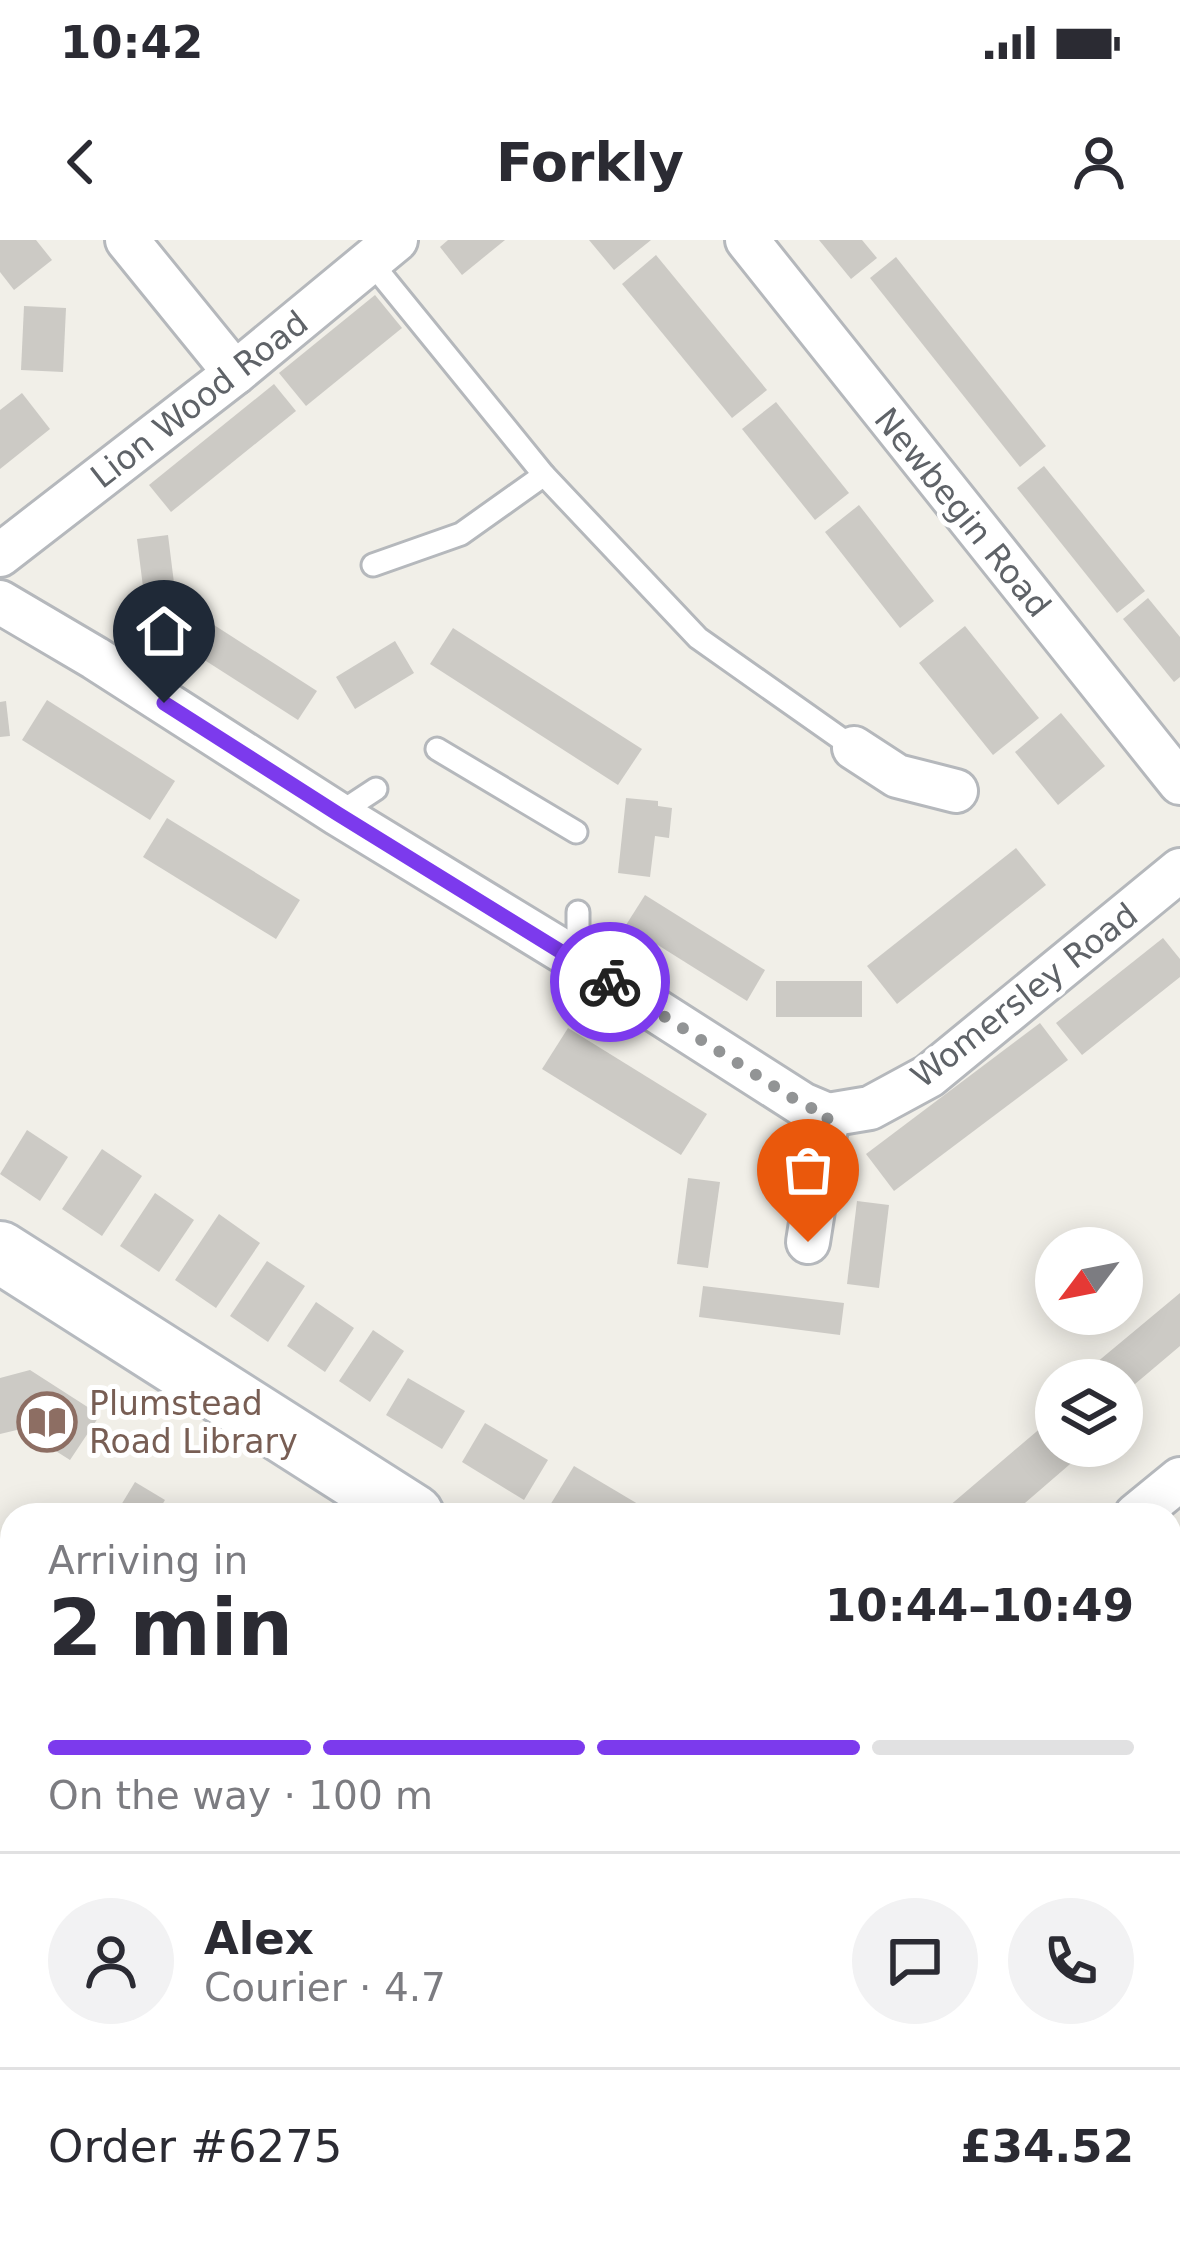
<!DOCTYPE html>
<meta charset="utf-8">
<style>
body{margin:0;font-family:"DejaVu Sans",sans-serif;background:#f2f2f3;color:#2b2b33;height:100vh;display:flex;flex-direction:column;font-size:45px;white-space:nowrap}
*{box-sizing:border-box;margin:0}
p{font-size:39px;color:#7c7c81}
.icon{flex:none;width:66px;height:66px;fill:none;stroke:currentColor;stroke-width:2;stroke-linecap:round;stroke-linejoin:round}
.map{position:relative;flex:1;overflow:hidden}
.sheet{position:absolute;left:0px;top:1263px;width:1182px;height:747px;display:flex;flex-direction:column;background:#fff;border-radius:36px 36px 0 0;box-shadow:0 6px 30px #0003}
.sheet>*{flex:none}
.needle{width:78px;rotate:238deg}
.controls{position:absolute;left:1035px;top:987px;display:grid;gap:24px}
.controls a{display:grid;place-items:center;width:108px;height:108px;border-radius:50%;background:#fff;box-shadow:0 6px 30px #0003;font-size:60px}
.pin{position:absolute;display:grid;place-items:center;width:102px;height:102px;color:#fff;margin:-123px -51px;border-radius:50% 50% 50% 0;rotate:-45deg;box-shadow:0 0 12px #0007}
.pin .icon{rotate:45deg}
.courier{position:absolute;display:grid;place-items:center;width:120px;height:120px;margin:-60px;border:9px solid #7c3aed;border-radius:50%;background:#fff;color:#222;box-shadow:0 3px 15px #0007}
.summary em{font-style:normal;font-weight:800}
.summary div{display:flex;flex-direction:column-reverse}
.summary{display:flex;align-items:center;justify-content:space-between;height:204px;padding:0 48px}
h1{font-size:78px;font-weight:800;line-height:90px}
.bar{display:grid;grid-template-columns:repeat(4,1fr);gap:18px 12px;align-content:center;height:144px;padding:0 48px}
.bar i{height:15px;border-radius:9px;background:#e1e1e2}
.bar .selected{background:#7c3aed}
.bar p{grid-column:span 4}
.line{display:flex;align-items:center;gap:30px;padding:0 48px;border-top:3px solid #e1e1e2}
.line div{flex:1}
.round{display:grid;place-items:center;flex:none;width:126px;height:126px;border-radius:63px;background:#f2f2f3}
.status{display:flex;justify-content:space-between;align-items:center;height:84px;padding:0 60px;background:#fff;direction:ltr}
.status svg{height:33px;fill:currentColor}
header{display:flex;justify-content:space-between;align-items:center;height:156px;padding:0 48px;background:#fff;font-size:54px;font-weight:800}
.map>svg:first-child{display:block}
</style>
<div class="status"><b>10:42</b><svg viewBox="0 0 49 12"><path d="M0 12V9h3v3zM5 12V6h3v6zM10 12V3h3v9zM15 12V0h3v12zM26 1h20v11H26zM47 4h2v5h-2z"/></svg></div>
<header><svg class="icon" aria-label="back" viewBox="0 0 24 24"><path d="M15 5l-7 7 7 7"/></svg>Forkly<svg class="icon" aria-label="person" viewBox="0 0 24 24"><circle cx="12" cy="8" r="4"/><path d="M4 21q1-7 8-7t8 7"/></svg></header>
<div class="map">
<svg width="1180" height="2008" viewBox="0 0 1180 2008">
<rect width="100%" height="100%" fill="#f1efe8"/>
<g fill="#cccac5">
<path d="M0,0H36L52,20L14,50L0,32Z"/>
<path d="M448,0H505L462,35L440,7Z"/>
<path d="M589,0H651L614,30Z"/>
<path d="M819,0H862L877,18L851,39Z"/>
<path d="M656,15L767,150L732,178L622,44Z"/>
<path d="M896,17L1046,206L1020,227L870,38Z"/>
<path d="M375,55L402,88L306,166L279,133Z"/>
<path d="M24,66L66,68L63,132L21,130Z"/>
<path d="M274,144L296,171L171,272L149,245Z"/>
<path d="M22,153L50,189L0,229V170Z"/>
<path d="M776,162L849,253L815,280L742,189Z"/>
<path d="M1044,226L1145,351L1117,373L1017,248Z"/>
<path d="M859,265L934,361L900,388L825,292Z"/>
<path d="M168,295L178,375L147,379L137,299Z"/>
<path d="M1148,358L1180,397V437L1174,442L1123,379Z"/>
<path d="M200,376L317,451L298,480L181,405Z"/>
<path d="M965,386L1039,478L993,515L919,423Z"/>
<path d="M453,388L642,509L618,545L430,424Z"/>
<path d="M395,401L414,433L355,469L336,437Z"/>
<path d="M47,460L175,541L150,580L22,500Z"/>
<path d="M6,461L10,496L0,497V462Z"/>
<path d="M1061,473L1105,526L1058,565L1015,512Z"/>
<path d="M626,558L658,561V566L672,568L669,598L655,596L650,637L618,633Z"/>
<path d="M167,578L300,660L276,699L143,617Z"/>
<path d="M1016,608L1046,645L897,764L867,726Z"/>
<path d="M645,655L765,730L747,761L626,685Z"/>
<path d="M1163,698L1180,719V737L1082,815L1056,783Z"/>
<rect x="776" y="741" width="86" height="36"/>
<path d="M1040,783L1068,820L894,951L866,914Z"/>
<path d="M568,788L707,874L681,915L542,829Z"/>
<path d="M27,890L68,917L40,961L0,934Z"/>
<path d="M102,909L142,936L102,996L62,969Z"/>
<path d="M688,938L720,942L708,1028L677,1024Z"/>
<path d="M155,953L194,980L159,1032L120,1006Z"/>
<path d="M857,961L889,965L879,1048L847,1044Z"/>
<path d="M219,974L260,1003L216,1068L175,1040Z"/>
<path d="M267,1021L305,1046L268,1102L230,1076Z"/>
<path d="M703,1046L844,1063L840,1095L699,1077Z"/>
<path d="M1180,1053V1106L1122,1155V1140H1100L1090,1128Z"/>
<path d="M316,1062L354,1088L325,1132L287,1106Z"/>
<path d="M373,1090L404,1111L370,1162L339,1141Z"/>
<path d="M30,1130L100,1175L70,1220L21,1189L0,1194V1138Z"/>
<path d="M408,1138L465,1171L442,1209L386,1175Z"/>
<path d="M1056,1175V1206H1091L1011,1275H955L948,1267Z"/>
<path d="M485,1183L548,1220L524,1260L462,1222Z"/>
<path d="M574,1226L638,1264L631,1275H544Z"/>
<path d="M135,1242L165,1260L156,1275H115Z"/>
<path d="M1180,1329V1412L1170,1420V1337Z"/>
<path d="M1170,1600L1180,1606V1660L1170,1653Z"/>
<path d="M0,1622L12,1630V1675L0,1667Z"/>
<path d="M1170,1833L1180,1839V1889L1170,1882Z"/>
<path d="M160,1998H219L212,2008H153Z"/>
<path d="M269,1998H305L298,2008H262Z"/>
<path d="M571,1998H624L631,2003L627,2008H565Z"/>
<path d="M1082,1998H1117L1111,2008H1075Z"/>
</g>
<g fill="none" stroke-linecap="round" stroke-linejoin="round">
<defs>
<g id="service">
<path d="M370,21L544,235L461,294L373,325"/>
<path d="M544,235L698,398L854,508"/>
<path d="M437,509L576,592"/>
<path d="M338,574L376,549"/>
<path d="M569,715L578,698V672"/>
<path d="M0,1757L12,1764"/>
<path d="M345,2008L352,1998"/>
</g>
<g id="minor">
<path d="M127,0L235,133"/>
<path d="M747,0L1180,543"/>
<path d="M0,315L235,133L396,0"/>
<path d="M0,362L95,418L338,574L569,715L802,864L828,875L870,868L929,836L1180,630"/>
<path d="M854,508L897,536L956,551"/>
<path d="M808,1002L828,875"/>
<path d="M1136,1275L1180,1239"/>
<path d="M137,2008L143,1998"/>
<path d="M432,2008L438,1998"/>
</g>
<g id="secondary">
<path d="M0,1012L413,1275"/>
<path d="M1170,1757L1180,1763"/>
</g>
</defs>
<use href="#service" stroke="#b5b8bc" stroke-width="27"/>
<use href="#minor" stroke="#b5b8bc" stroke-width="48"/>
<use href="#secondary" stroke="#b6babf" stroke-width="66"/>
<use href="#service" stroke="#fff" stroke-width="21"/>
<use href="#minor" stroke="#fff" stroke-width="42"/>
<use href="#secondary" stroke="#fff" stroke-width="60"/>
</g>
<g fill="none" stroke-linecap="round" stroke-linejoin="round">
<path stroke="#929495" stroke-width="12" stroke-dasharray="0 21.6" d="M610,742L802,864L828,875L808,1002"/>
<path stroke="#7c3aed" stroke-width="15" d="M164,463L338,574L610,742"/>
</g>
<defs>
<symbol id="library-ring" viewBox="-11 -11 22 22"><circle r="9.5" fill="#fff" stroke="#8d6e63" stroke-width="1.5"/><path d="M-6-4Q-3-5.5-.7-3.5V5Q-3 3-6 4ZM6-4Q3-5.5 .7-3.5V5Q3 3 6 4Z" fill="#8d6e63"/></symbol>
</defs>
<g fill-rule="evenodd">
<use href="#library-ring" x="14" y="1149" width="66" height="66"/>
</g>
<g text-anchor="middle" stroke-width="10" stroke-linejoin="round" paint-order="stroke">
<g font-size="33" fill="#5f6368" stroke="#fff">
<text transform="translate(199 159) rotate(-38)" y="12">Lion Wood Road</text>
<text transform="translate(963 272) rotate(51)" y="12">Newbegin Road</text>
<text transform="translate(1024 755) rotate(-38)" y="12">Womersley Road</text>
</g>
<g font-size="33" fill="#785e54" stroke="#fff" text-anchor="start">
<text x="89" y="1175">Plumstead<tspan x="89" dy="38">Road Library</tspan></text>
</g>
</g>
</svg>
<div class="controls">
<a><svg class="needle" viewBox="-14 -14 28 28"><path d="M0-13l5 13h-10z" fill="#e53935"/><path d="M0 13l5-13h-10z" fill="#7c7c81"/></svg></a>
<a><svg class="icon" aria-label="layers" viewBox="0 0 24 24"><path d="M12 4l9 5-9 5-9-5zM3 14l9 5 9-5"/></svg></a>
</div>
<div class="pin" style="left:808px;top:1002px;background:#ea580c"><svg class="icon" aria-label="bag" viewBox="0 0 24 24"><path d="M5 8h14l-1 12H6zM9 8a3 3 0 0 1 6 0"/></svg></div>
<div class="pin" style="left:164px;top:463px;background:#1f2937"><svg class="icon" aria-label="home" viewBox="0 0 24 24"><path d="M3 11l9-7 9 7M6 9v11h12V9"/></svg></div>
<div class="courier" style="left:610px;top:742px"><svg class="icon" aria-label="bike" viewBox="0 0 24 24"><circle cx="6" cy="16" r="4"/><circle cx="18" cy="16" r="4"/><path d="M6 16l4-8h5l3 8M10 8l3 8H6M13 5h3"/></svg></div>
<section class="sheet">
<div class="summary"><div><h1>2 min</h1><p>Arriving in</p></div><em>10:44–10:49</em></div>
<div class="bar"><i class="selected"></i><i class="selected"></i><i class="selected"></i><i></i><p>On the way · 100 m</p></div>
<div class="line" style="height:216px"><a class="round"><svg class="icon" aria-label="person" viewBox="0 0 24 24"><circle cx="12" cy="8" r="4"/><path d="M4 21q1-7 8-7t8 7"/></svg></a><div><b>Alex</b><p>Courier · 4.7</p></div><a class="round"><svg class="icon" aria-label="chat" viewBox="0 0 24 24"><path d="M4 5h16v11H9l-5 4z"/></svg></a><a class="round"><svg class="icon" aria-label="phone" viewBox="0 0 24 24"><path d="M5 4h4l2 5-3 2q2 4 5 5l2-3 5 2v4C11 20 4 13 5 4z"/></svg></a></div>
<div class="line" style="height:156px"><div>Order #6275</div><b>£34.52</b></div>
</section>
</div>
